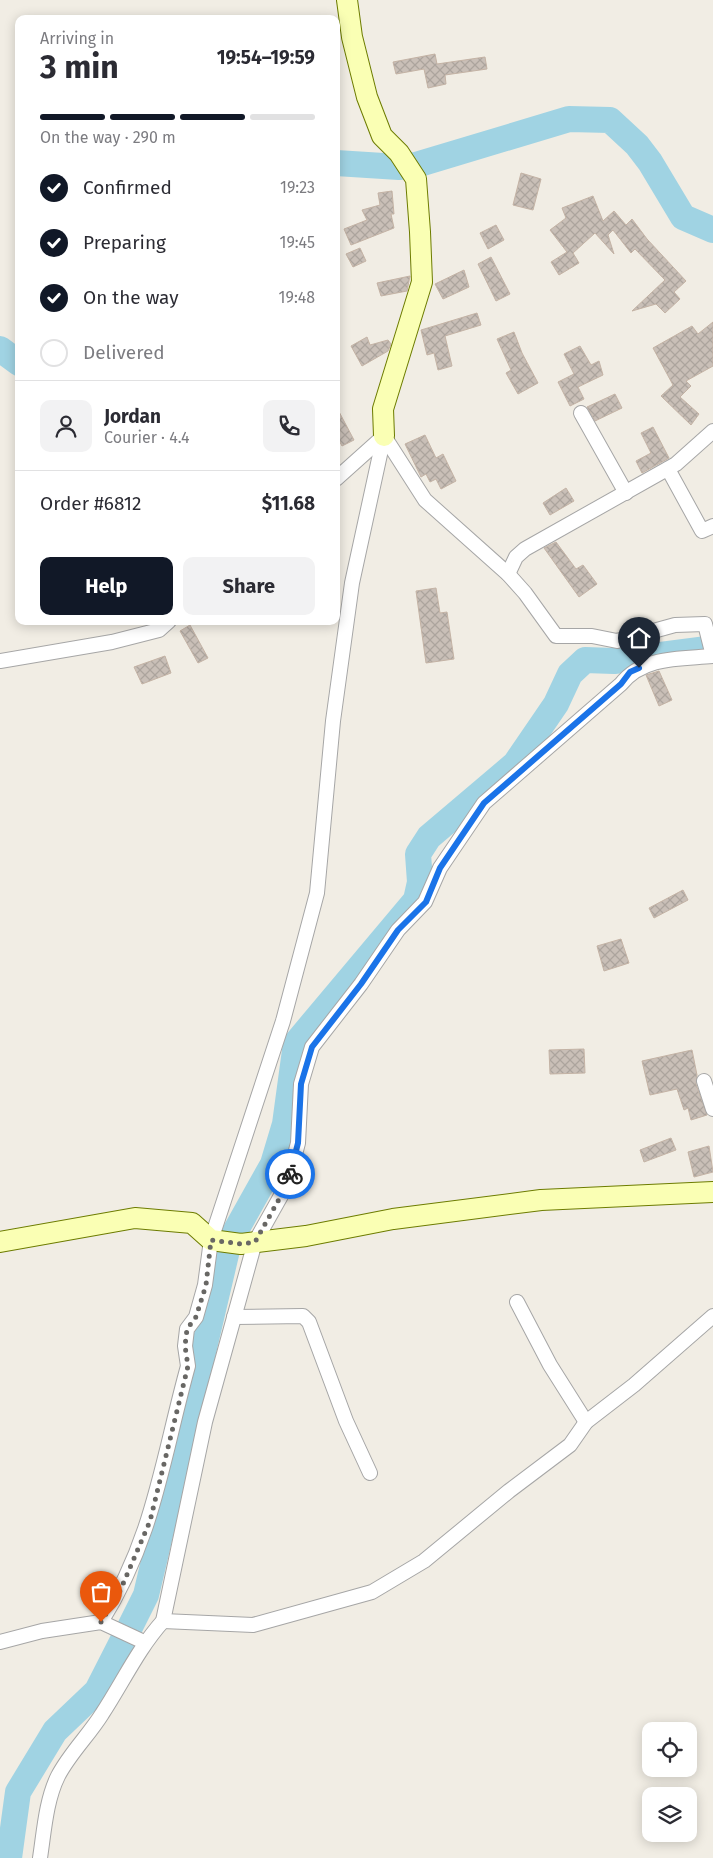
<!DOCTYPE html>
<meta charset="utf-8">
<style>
body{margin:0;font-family:"Fira Sans",sans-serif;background:#f2f2f3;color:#2b2b33;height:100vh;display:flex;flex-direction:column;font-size:19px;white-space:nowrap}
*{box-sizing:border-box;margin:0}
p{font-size:16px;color:#7c7c81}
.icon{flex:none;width:28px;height:28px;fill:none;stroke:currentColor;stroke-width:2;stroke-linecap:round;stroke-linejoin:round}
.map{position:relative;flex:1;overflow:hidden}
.panel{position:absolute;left:15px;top:15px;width:325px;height:610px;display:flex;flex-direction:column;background:#fff;border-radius:10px;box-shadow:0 2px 12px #0003}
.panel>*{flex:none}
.fabs{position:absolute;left:642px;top:1722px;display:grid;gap:10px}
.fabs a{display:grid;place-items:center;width:55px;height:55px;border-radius:10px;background:#fff;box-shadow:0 2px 12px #0003;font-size:25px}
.pin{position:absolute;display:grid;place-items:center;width:42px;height:42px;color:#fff;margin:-51px -21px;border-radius:50% 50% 50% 0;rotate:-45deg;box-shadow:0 0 5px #0007}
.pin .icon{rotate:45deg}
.courier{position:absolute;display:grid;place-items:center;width:50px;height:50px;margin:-25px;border:4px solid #1a73e8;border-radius:50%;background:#fff;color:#222;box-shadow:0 1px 6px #0007}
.overview em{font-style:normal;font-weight:700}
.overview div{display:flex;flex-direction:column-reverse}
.overview{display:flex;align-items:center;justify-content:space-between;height:85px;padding:0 25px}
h1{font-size:32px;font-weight:700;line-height:38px}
.bar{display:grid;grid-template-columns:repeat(4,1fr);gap:8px 5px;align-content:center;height:60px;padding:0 25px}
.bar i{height:6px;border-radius:4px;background:#e1e1e2}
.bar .active{background:#111827}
.bar p{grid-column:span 4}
.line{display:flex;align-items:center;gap:12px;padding:0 25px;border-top:1px solid #e1e1e2}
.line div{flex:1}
.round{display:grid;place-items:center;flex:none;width:52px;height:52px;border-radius:10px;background:#f2f2f3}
ol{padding:0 25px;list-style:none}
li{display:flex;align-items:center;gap:15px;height:55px}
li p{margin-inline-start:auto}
li .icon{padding:5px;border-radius:50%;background:#111827;color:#fff;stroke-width:4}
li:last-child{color:#7c7c81}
li i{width:28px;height:28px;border:2px solid #e1e1e2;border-radius:50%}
.button{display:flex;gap:10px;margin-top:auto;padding:10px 25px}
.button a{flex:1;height:58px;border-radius:10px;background:#111827;color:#fff;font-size:20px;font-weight:700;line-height:58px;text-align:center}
.button a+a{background:#f2f2f3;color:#2b2b33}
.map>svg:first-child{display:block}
</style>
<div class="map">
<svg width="713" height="1858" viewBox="0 0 713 1858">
<defs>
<pattern id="building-cross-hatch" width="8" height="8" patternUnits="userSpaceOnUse" patternTransform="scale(1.25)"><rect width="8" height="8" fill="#c9bfb7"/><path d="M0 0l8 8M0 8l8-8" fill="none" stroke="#aca49d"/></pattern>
</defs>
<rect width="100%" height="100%" fill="#f1ede4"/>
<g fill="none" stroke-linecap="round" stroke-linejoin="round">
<g stroke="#a0d3e3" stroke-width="26">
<path d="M336,163L399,167L416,165L569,119L610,120L637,145L650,162L683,217L713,230"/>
<path d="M0,349L19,363"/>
<path d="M231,1239L273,1164L285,1124L296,1043L416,900L420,882L418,854L429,837L515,764L556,704L570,674L585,660L614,661L707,649"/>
<path d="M129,1629L146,1595L227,1250"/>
<path d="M9,1858L18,1792L55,1731L97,1691L124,1638"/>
</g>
</g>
<g fill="url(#building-cross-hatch)" stroke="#c4b3a5">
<path d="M435,54L437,64L485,57L487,69L445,75L446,84L428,88L424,69L396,74L393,62Z"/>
<path d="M521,173L541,179L533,210L513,205Z"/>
<path d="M392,191L394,214H391L394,228L351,245L344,229L367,220L362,210L380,205L378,193Z"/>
<path d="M593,196L603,221L614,211L626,225L632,219L647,239L686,281L674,292L680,299L665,313L656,304L632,311L665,280L635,249L631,253L613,230L608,235L614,254L595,233L573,253L579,263L559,275L551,262L567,252L550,230L566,218L562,208Z"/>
<path d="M496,225L504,240L488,249L480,233Z"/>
<path d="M360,248L366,261L353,267L346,254Z"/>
<path d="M491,257L510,294L496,301L478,264Z"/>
<path d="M464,270L469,287L443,299L435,284Z"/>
<path d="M410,276L407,291L381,296L377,283Z"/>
<path d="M477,313L481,325L445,336L452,366L438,370L434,353L427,355L421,330Z"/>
<path d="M713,322V366L686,381L691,386L680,397L699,414L691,425L661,396L673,385L653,348L692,326L698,334Z"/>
<path d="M514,332L522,353L538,383L518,394L506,373L511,370L497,339Z"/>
<path d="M367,337L370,345L388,340L391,344L388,351L362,366L351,346Z"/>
<path d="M580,346L591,365L599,361L603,375L578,387L584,399L570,406L558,382L574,374L564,354Z"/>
<path d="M615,394L622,408L595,421L587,407Z"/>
<path d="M336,406L354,440L342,446L336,435Z"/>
<path d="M653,427L669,458L642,473L636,461L651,453L641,433Z"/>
<path d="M425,435L436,458L443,454L456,481L441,489L436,479L430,482L426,474L421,477L405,444Z"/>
<path d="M566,488L574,501L550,515L543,503Z"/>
<path d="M556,542L576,569L583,565L597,584L579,597L544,548Z"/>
<path d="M436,588L440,613L447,612L454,659L426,663L416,591Z"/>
<path d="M190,625L208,658L198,663L180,631Z"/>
<path d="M165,656L171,673L142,684L134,667Z"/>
<path d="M659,671L672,700L659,706L646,675Z"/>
<path d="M683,890L688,900L654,918L649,908Z"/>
<path d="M621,939L629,963L604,971L597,946Z"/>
<path d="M584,1049L585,1073L550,1074L549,1050Z"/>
<path d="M692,1050L697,1075L696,1084L707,1115L691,1120L688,1108L684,1110L677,1089L650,1095L642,1061Z"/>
<path d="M671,1138L676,1150L644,1162L640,1150Z"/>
<path d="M709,1146L713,1172L694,1177L688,1152Z"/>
</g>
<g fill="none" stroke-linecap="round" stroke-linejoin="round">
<defs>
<g id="street">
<path d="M581,413L626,493"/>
<path d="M384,436L425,500L508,574L525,593L556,636H592L617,641L675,625L705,624L713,656"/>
<path d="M668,469L702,531L713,526"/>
<path d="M336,479L384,436"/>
<path d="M508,574L516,557L525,549L676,464L713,431"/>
<path d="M0,661L112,642L159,630L169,621"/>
<path d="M704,1081L713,1109"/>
<path d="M517,1302L550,1365L586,1422"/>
<path d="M234,1317L303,1316L309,1322L346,1421L370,1473"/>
<path d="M163,1621L253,1625L372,1592L424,1561L509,1491L570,1445L586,1422L634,1385L713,1316"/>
<path d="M101,1622C154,1538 162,1460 188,1366L185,1346L187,1329L196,1317L205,1285L211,1240L283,1021L317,893L333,721L352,583L384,436"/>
<path d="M0,1642L42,1631L101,1622L144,1642"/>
<path d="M40,1858C44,1832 46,1800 58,1776C70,1753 89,1735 102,1714C123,1682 138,1649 163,1621L205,1422L255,1242L287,1185L298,1143L301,1084L312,1047L361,984L398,930L425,902L440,868L484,803L621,684C643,656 680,659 713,656"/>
</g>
<g id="secondary">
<path d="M347,0L352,37L367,97L382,136L399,153L416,179L420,232L422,282L383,409L384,436"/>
<path d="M0,1242L135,1218L192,1223L211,1240L241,1244L306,1236L393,1219L541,1200L713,1192"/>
</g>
</defs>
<use href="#street" stroke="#a6a6a6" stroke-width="16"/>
<use href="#secondary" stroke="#6d7c00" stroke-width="22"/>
<use href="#street" stroke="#fff" stroke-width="14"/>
<use href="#secondary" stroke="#faffb4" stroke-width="20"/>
</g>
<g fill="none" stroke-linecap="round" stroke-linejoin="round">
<path stroke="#686764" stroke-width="5" stroke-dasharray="0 9" d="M101,1622L120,1591L150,1521L188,1366L185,1346L187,1329L196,1317L206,1285L211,1240L241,1244L255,1242L287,1185L290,1174"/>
<path stroke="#1a73e8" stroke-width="6" d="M290,1174L298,1143L301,1084L312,1047L361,984L398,930L426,902L440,868L484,803L621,684L630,672L639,668"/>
</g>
</svg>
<div class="fabs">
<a><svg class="icon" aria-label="locate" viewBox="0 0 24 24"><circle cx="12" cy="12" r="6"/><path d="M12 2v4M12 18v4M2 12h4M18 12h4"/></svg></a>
<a><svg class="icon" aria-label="layers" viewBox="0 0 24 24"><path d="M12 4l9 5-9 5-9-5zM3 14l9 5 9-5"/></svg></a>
</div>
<div class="pin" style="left:101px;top:1622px;background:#ea580c"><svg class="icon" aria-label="bag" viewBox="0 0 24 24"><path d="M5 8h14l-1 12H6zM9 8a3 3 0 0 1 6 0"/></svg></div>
<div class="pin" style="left:639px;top:668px;background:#1f2937"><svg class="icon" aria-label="home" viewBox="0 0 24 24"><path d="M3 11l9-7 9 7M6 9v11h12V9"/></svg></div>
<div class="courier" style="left:290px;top:1174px"><svg class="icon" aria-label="bike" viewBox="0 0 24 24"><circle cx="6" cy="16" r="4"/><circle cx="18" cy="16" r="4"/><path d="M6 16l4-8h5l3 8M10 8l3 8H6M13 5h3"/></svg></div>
<section class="panel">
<div class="overview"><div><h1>3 min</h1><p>Arriving in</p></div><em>19:54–19:59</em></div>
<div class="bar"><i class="active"></i><i class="active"></i><i class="active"></i><i></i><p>On the way · 290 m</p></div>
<ol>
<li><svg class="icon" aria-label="check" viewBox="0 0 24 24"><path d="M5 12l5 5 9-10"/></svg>Confirmed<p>19:23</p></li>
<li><svg class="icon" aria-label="check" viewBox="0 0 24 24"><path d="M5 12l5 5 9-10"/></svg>Preparing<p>19:45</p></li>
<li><svg class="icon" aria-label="check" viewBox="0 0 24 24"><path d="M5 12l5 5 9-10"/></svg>On the way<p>19:48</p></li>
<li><i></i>Delivered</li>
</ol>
<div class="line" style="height:90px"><a class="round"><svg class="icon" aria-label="person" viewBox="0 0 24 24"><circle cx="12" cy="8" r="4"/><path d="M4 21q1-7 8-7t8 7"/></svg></a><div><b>Jordan</b><p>Courier · 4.4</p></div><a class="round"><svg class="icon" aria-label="phone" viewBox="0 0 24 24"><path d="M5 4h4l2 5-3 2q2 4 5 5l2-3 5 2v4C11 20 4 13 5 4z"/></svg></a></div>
<div class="line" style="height:65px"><div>Order #6812</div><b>$11.68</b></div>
<div class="button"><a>Help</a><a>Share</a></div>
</section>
</div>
